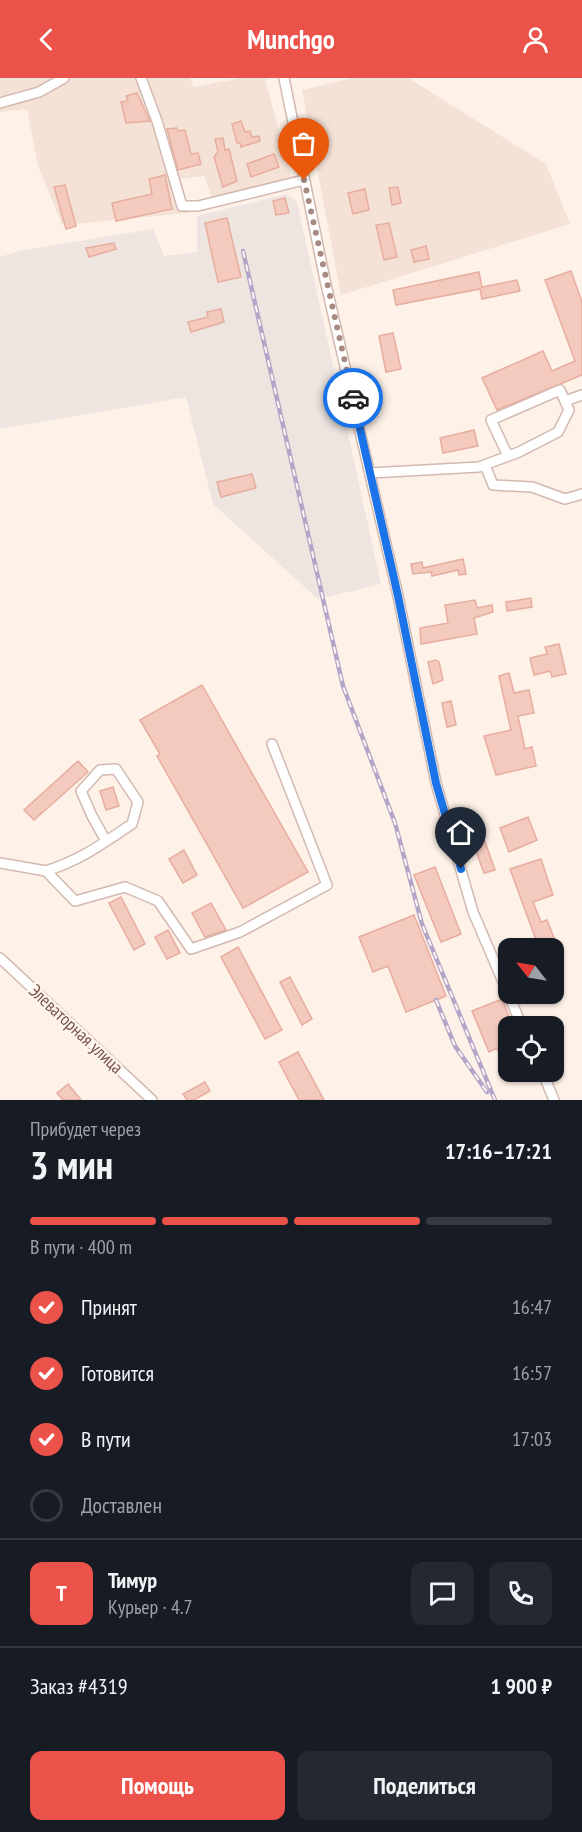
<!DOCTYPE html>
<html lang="ru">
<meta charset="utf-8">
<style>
body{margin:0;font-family:"PT Sans Narrow",sans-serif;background:#242831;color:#f1f3f6;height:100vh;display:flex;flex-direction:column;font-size:22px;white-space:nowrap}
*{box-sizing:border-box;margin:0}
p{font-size:20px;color:#9ea1a6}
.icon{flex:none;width:33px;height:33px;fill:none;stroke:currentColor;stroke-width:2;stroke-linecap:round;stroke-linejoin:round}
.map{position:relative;height:1022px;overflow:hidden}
.drawer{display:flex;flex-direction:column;background:#171b24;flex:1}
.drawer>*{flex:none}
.needle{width:39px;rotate:301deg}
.tools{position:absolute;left:498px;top:860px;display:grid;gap:12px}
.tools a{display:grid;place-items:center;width:66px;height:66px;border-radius:12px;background:#171b24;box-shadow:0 2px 4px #0004;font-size:30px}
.pin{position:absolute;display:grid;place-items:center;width:51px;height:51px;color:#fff;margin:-62px -26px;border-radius:50% 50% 50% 0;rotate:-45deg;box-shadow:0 0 6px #0007}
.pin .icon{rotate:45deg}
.courier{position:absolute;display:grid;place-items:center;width:60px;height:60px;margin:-30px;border:4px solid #1a73e8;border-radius:50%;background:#fff;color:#222;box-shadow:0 2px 8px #0007}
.headline em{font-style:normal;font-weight:700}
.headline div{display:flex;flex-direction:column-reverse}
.headline{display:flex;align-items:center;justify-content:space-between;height:102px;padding:0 30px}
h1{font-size:39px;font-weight:700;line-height:45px}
.bar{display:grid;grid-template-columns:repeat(4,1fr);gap:9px 6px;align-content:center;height:72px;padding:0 30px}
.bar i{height:8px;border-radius:4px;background:#363941}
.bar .selected{background:#ea524a}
.bar p{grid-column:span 4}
.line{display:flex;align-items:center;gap:15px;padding:0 30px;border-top:2px solid #363941}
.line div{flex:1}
.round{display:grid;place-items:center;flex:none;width:63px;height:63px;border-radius:12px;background:#242831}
ol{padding:0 30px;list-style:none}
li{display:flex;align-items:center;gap:18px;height:66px}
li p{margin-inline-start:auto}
li .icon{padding:6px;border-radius:50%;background:#ea524a;color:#fff;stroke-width:4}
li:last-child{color:#9ea1a6}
li i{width:33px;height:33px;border:3px solid #363941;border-radius:50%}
.primary-button{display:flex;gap:12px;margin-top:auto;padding:12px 30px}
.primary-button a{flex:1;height:69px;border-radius:12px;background:#ea524a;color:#fff;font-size:24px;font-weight:700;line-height:69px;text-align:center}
.primary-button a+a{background:#242831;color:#f1f3f6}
header{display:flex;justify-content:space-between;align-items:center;height:78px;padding:0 30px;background:#ea524a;color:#fff;font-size:27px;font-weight:700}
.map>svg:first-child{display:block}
</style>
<header><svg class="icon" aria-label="back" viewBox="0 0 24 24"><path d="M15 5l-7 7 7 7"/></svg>Munchgo<svg class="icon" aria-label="person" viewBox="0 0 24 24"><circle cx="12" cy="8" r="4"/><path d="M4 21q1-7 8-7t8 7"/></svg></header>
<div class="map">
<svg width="582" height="1022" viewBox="0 0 582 1022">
<rect width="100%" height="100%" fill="#fdf1e8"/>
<g fill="#f5e2d6">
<path d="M0,0H190L194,9L241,0H265L291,99L212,120L204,98L181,101L188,135L62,147L38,88L27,31L0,34Z"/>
<path d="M353,0H408L546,86L570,146L341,217L302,12Z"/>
</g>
<path fill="#eee5e1" d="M286,116L297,124L381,506L318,521L213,426L186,319L0,351V179L20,173L153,151L164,178L197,174V138Z"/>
<g fill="#f4cabe" stroke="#e7ad9e" stroke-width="1.5">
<path d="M137,15L150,43L126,45L121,24L128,23L126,18Z"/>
<path d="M241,43L245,54L250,53L252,59L259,58L260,63L241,69L240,65H237L232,46Z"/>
<path d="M177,50L178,53L185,52L191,76L198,75L201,86L178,92L167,51Z"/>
<path d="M223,60L225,72L229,71L237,103L223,109L214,79L218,74L215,61Z"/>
<path d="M274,76L279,89L251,99L247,86Z"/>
<path d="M165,97L172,131L116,143L112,125L152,116L149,101Z"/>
<path d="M65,107L76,148L66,151L54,109Z"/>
<path d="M398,109L401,125L392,127L389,110Z"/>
<path d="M365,111L369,132L353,136L348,115Z"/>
<path d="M285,120L289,135L276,137L273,123Z"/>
<path d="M227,140L241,199L218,204L205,145Z"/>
<path d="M389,145L397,179L384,182L376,147Z"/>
<path d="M114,165L116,171L89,179L86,170Z"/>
<path d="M426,168L429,181L414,184L411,172Z"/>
<path d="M571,193L582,224V297L497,332L482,300L543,273L552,293L575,283L545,202Z"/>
<path d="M479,194L482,209L517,202L520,213L482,221L480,211L396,227L393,212Z"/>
<path d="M221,231L224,244L191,254L188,244L208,239L207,234Z"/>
<path d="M393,255L401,291L386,294L379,258Z"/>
<path d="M474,352L478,368L443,375L440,360Z"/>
<path d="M252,396L256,410L221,419L217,404Z"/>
<path d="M463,481L466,496L459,497L458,492L432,498L431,494L413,496L411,486L422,484L423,490Z"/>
<path d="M531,520L532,529L507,533L506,524Z"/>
<path d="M475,522L477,530L492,527L493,534L474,540L477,556L421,566L420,550L448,545L445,527Z"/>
<path d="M559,566L566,596L552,599L550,593L534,597L530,580L547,576L545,569Z"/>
<path d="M436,582L439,584L443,602L433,606L428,584Z"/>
<path d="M509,595L514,615L529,612L534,635L518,638L525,671L532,669L536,688L496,697L484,658L511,652L499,598Z"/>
<path d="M202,607L308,794L243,830L157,678L160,676L140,642Z"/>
<path d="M451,623L456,647L447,649L442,625Z"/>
<path d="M78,683L88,694L34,742L24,732Z"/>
<path d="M113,709L119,728L106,732L100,713Z"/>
<path d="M528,739L537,762L509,774L500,750Z"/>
<path d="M484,761L495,792L484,795L473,765Z"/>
<path d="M184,772L197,797L183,805L169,781Z"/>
<path d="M541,781L553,817L533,824L541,844L547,842L558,870H539L510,791Z"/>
<path d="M435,789L461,856L441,864L414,797Z"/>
<path d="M121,819L145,866L134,872L109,825Z"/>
<path d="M211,825L226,852L205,859L192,835Z"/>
<path d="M414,837L446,918L406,934L388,888L373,894L359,859Z"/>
<path d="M168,852L180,875L167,881L155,859Z"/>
<path d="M238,869L282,952L265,961L221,879Z"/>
<path d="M290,899L312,941L302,947L280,904Z"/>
<path d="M502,921L513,948H508V999L497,970L489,974L472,933Z"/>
<path d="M298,974L324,1022H299L279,984Z"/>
<path d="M205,1004L210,1013L194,1022H187L183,1016Z"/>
<path d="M68,1006L81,1022H63L57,1015Z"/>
</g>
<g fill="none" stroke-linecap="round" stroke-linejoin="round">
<defs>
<g id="minor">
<path d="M141,0L157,43L182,128H198L304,102"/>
<path d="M284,0L325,202L398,518L436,705L473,834L522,948"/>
<path d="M0,25L39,14L64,0"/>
<path d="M565,323L582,317"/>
<path d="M485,387L493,407L532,409L565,421L582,416"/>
<path d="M370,395L479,389L519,374L558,354L569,332L560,312L491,342L508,378"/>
<path d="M0,785L46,793L75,823L125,809L158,823L191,871L240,854L327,807L272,666"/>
<path d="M46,793C81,782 102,766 132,746L138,724L116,691L100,692L81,713L92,738L106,763"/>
<path d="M0,880L152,1022"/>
<path d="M542,993L554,1022"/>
</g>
</defs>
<use href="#minor" stroke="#d3b9af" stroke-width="12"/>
<use href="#minor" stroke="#fff" stroke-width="9"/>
<defs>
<g id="rail">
<path d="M243,173L343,608L395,745L422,846L495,1022"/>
<path d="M436,922L455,968L487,1014"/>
</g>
</defs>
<use href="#rail" stroke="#b2a5c8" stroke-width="4.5"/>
<use href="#rail" stroke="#fff6ef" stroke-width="2" stroke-dasharray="7" stroke-linecap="butt"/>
</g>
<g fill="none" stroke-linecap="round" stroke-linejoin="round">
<path stroke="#a78a81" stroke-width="6" stroke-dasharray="0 10.8" d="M304,102L353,320"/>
<path stroke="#1a73e8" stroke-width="8" d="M353,320L398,518L436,705L461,791"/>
</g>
<g text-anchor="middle" stroke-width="5" stroke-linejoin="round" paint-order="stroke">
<g font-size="18" fill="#79534a" stroke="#fff6ef">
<text transform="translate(76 951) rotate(43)" y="6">Элеваторная улица</text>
</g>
</g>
</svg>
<div class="tools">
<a><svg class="needle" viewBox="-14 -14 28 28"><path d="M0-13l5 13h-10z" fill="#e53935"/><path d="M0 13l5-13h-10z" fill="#9ea1a6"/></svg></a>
<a><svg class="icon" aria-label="locate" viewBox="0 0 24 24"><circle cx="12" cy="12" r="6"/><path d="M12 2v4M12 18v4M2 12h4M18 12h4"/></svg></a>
</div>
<div class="pin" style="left:304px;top:102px;background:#ea580c"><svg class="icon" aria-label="bag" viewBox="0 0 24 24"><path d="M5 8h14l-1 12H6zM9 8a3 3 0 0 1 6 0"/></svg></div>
<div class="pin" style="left:461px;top:791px;background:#1f2937"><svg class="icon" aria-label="home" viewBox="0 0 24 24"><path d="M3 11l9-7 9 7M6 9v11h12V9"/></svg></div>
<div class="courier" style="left:353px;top:320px"><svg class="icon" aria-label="car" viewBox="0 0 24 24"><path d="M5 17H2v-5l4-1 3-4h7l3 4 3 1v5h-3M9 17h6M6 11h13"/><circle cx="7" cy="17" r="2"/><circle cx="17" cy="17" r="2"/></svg></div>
</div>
<section class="drawer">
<div class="headline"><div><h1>3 мин</h1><p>Прибудет через</p></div><em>17:16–17:21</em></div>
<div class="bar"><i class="selected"></i><i class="selected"></i><i class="selected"></i><i></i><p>В пути · 400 m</p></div>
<ol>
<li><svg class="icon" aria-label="check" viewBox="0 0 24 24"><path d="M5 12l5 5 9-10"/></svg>Принят<p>16:47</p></li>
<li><svg class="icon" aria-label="check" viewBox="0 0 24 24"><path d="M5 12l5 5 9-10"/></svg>Готовится<p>16:57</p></li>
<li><svg class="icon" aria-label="check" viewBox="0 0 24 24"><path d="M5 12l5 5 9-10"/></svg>В пути<p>17:03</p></li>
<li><i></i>Доставлен</li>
</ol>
<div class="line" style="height:108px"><b class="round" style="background:#ea524a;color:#fff">Т</b><div><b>Тимур</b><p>Курьер · 4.7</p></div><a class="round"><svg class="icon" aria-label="chat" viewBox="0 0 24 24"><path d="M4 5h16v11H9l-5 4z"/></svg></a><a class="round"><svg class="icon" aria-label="phone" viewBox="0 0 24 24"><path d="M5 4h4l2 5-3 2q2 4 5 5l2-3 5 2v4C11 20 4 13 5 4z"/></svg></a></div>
<div class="line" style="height:78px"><div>Заказ #4319</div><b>1 900 ₽</b></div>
<div class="primary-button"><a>Помощь</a><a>Поделиться</a></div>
</section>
